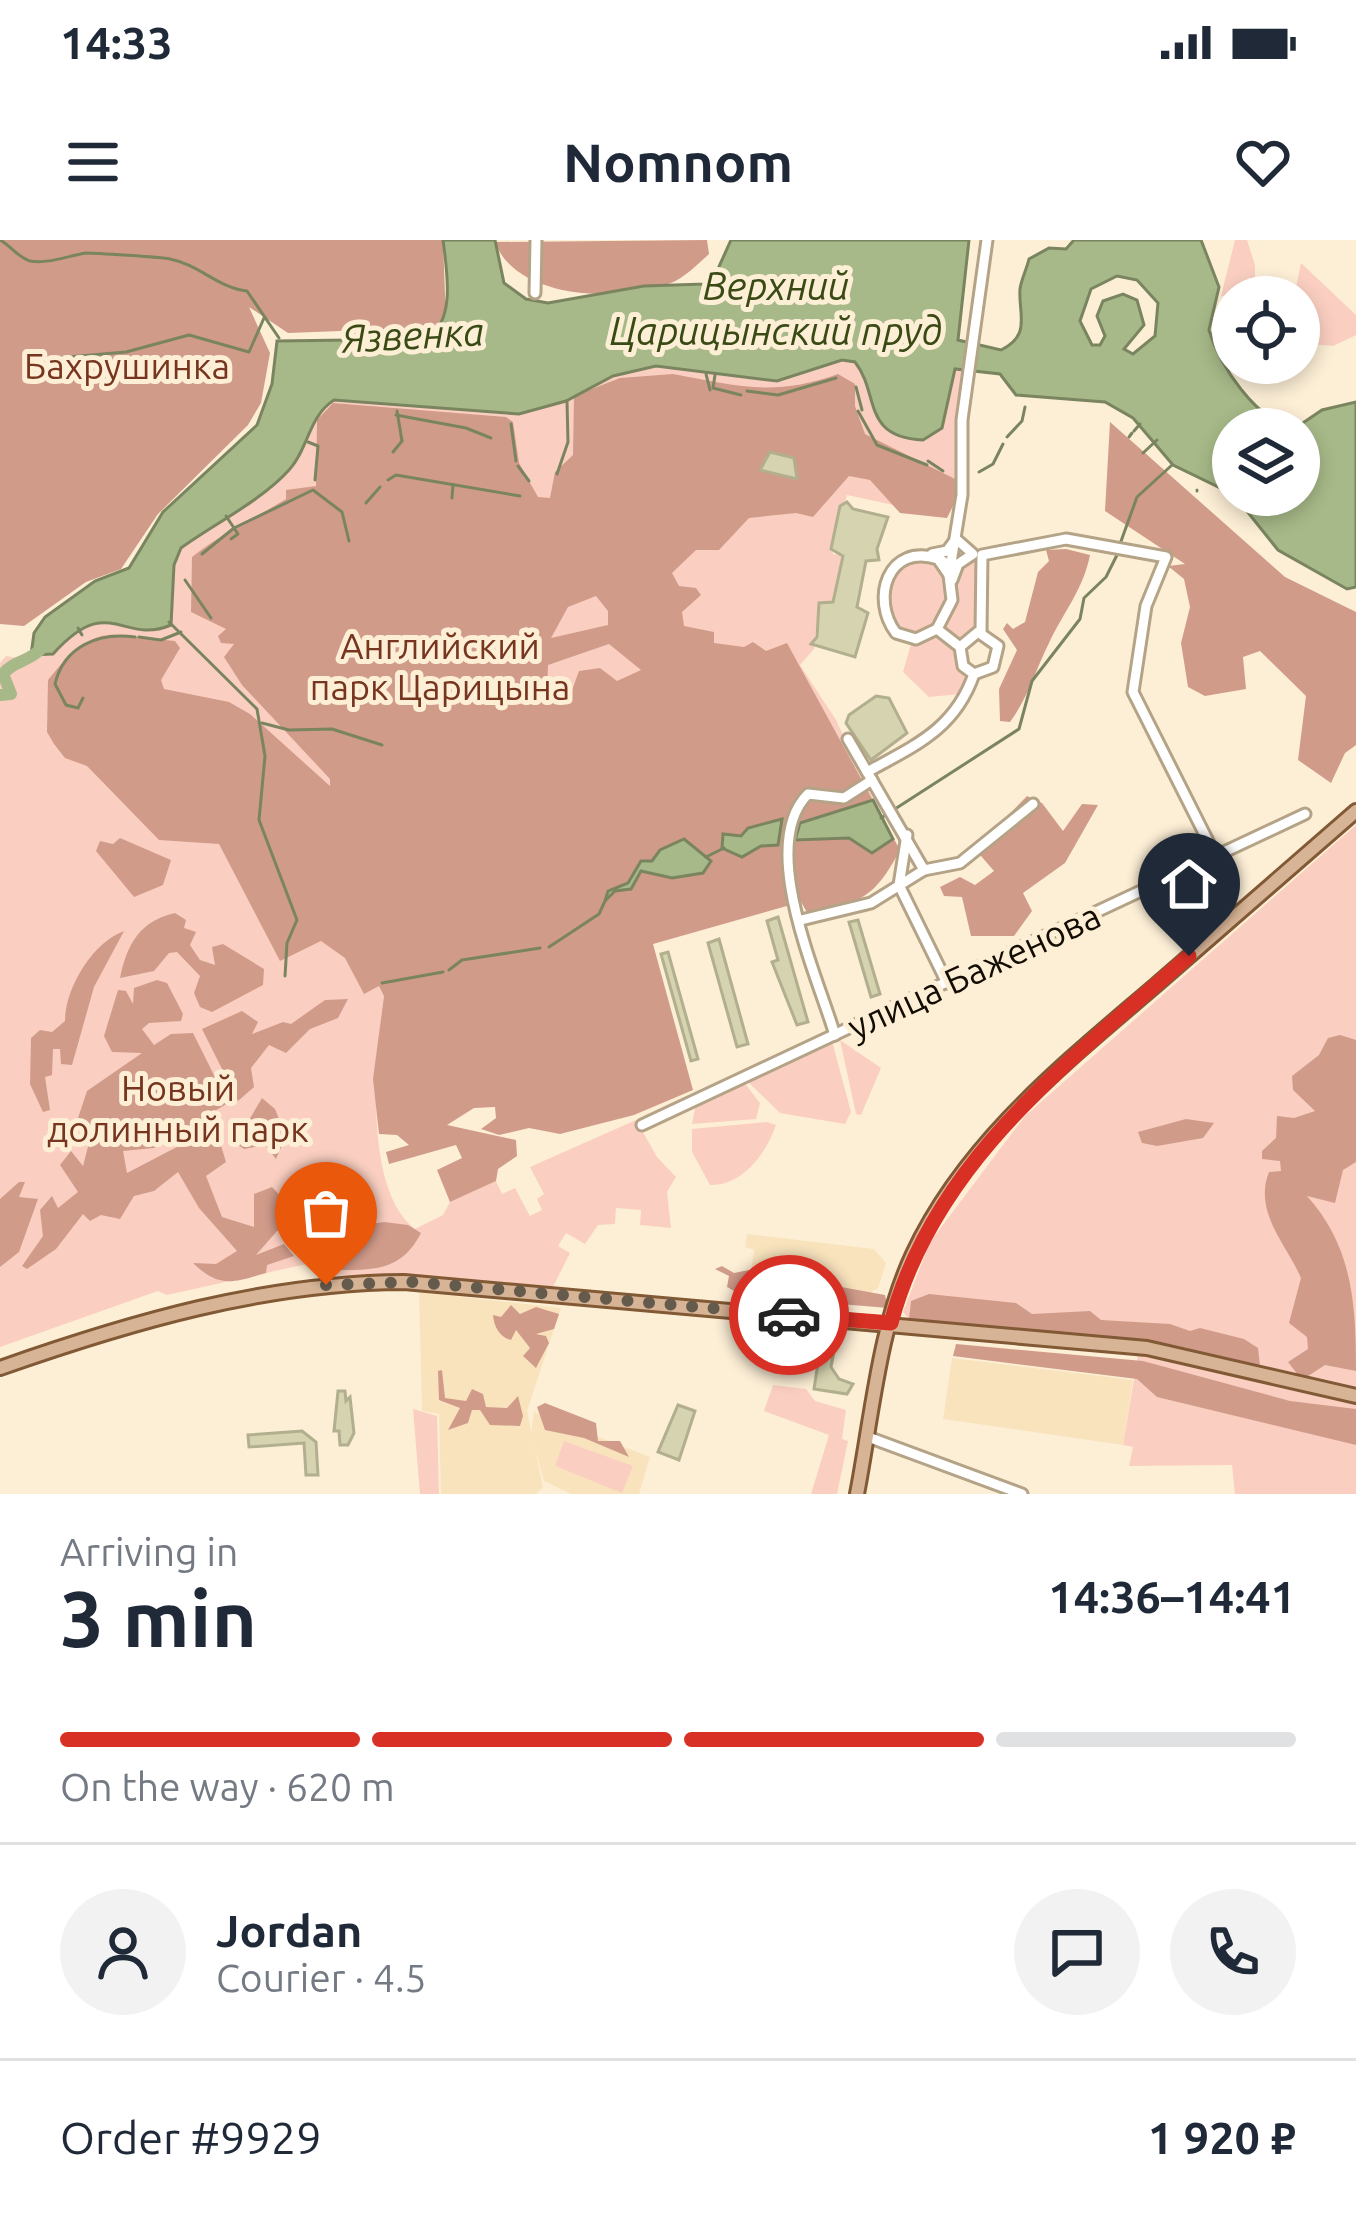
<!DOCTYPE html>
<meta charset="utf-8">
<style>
body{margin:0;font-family:Ubuntu,sans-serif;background:#f2f2f3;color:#1f2937;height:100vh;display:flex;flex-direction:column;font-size:45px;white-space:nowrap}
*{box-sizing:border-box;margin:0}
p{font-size:39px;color:#747a83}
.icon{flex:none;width:66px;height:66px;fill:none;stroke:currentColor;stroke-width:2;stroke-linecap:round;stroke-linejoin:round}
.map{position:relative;height:1254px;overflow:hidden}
.side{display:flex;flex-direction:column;background:#fff;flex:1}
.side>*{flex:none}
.buttons{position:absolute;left:1212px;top:36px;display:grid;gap:24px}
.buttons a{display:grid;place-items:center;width:108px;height:108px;border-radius:50%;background:#fff;box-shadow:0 6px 18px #0003;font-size:60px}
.pin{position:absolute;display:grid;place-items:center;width:102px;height:102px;color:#fff;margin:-123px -51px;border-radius:50% 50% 50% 0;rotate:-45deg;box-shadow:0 0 12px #0007}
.pin .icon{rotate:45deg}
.courier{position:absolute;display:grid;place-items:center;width:120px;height:120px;margin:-60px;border:9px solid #d93025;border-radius:50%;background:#fff;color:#222;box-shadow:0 3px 15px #0007}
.headline em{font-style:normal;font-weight:600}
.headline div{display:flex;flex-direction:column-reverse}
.headline{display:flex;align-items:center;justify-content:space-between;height:204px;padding:0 60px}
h1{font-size:78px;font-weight:600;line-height:90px}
.bar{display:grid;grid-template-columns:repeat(4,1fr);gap:18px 12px;align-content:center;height:144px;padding:0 60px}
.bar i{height:15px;border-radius:9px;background:#e0e1e3}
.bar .on{background:#d93025}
.bar p{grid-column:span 4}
.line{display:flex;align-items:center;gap:30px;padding:0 60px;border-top:3px solid #e0e1e3}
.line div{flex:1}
.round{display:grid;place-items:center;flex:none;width:126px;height:126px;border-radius:63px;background:#f2f2f3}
.status{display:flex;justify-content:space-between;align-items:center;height:84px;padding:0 60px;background:#fff;direction:ltr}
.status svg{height:33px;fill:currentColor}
header{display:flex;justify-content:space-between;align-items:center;height:156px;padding:0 60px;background:#fff;font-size:54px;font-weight:600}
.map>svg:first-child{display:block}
</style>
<div class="status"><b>14:33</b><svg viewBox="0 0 49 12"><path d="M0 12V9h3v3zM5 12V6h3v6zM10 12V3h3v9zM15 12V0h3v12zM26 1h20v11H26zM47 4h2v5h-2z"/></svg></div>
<header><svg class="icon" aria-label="menu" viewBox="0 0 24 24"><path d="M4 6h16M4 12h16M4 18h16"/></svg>Nomnom<svg class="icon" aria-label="heart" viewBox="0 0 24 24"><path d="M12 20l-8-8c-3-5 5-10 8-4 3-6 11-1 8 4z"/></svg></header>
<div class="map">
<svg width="1356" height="1254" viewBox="0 0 1356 1254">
<rect width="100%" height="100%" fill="#fdefd6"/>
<g fill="#f9e3bd">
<path d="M747,994L874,1009L886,1023L878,1048L864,1056L749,1049L754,1010L745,1007Z"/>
<path d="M419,1052L561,1068L527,1171L543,1247L536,1254H441L439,1174L422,1171Z"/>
<path d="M952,1118L1133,1140L1123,1205L943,1179Z"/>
<path d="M534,1172L650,1217L639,1254H571L544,1241L531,1195Z"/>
</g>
<g fill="#facfc1">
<path d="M1235,0H1247L1255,25V57L1221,56Z"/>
<path d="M1301,23L1356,75V95L1333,106L1299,103V57H1294Z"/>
<path d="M776,66L961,127L967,135L962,253L945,276L847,255L831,309L834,315L844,312L833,366L819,363L814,409L800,425L836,480L882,577L384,756C376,814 362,948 415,989L443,975L450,962L496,941L502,954L515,948L530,976L542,970L537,959L544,954L530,927L636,880L657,917L676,937L667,952L671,988L640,985L641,970L616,968L615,984L598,985L585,1004L566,993L558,1006L570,1013L552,1049L408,1034L330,1036L324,1027L311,1023L167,1055L158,1051L0,1107V423L6,416L30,420L58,393L139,336L297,154Z"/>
<path d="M972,318L979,322L980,382L955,402L942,388L953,367L955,329Z"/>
<path d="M911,319L936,323L949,354L932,390L911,396L894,386C885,355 885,341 911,319Z"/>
<path d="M938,395L954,412L969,443L961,454L929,457L903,432L911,404Z"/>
<path d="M1356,585V1154L1156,1104L909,1079L903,1072L930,1002L1025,876Z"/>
<path d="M840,800L881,828L861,875L856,874Z"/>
<path d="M832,801L851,872L845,884L780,873L746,840Z"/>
<path d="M743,841L760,863L756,879L692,884L696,863Z"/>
<path d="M767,882L776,885C766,914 742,946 710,945L692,912V889Z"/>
<path d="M1138,1115L1356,1163V1254H1235L1232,1225L1129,1226L1133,1207L1123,1205Z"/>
<path d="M773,1145L806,1149L815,1161L846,1170L842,1199L848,1201L837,1254H811L829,1195L764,1171Z"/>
<path d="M413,1169L437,1176L439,1254H420Z"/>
<path d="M564,1201L633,1226L622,1253L555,1226Z"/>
</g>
<g fill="#d19b8a" fill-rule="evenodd">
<path d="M0,0H443L446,81L426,99L355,101L341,91L288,93L249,67L270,113L261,163L248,185L158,274L121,329L86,342L24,386L0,384Z"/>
<path d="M707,0L709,14C698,24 684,38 671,43C616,63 516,59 495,2Z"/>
<path d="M673,134C737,146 774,157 838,134L855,144V166L865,194L957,240L959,254L947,278L900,273L870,240L849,236L813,277L796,273L749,278L719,310H696L672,333L679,346L696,348L701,355L682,372L684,386L714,392V403L744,407L753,402L766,411L787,403L900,610C874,659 860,663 808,674L801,662L653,704L693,850L634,875L560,894L529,888L499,895L481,889L496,878L495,867L474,868L447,885L516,900L517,916L498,929L496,941L450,962L437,930L462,918L456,905L389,924L386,912L409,905L397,895L379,894L373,839L384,756L379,746L364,754L345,718L321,701L280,721L219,604L159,600L87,526L65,518L54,504L47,492L48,440C97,380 105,395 175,401L180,408L161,440L164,449L229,462L250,474L330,546V539L242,445L224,417L234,404L221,403L218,396L226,389L191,372L192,317C223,292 256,278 286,259V250L316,246L317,180L333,163L506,177L513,182L519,223L538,257L550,258L555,232L573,215L574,156L620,138ZM596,356L608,371V385L551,398L568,367ZM609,404L641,430L617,441L600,428L579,431L571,453L547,452L548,425Z"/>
<path d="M1110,182L1285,337L1356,372V505L1345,513L1331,543L1298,520L1306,456L1260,411L1243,417L1246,449L1205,456L1188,447L1181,403L1190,367L1184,339L1168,326L1185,324L1105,271Z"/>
<path d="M1066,309L1090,315C1083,350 1064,371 1049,403C1035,431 1029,456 1010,482L1000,481L999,449L1017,410L1003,389L1007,383L1013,389L1025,382L1038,332L1049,321L1046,310Z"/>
<path d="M1027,556L1042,563L1063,591L1082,564L1098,565L1065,623L1023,653L1032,671L1014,696H971L962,657L944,656L940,647L960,637L975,645L994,631L975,609Z"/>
<path d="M120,598L171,620L163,645L134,657L96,611L100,601L113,604Z"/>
<path d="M175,673L186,680L184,688L196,692L190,705L200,720L215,725L212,707L223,704L264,729L263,745L212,772L200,767L194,753L200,736L177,712L169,713L154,731L120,738C127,705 139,681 175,673Z"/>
<path d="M124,691L94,747L72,825L61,824L60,809H53L52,835L45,837L50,870L43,872L30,844L31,798L40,790L52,792L65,781C65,748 93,702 124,691Z"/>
<path d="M157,740L167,743L183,774L181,781L149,783L142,789L154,805L171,794L193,793L228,863L154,908L123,911L127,933L196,897L203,905L219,899L226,922L206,936L222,977L254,987V954L272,947L285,961L338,989L384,982L408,985L421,993C401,1032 373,1030 331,1030L319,1017L322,1008L291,986L277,991L256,1015L284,1004L294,1016L267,1025L266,1033C232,1043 219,1048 193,1023L216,1024L237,1011L199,968L178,932L154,951L134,956L120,979L101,975L90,981L83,974L56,1009L27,1029L22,1026L43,996L40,970L52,956L58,968L78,952L60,925L71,911L83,926L89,903L78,878L87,851L142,813L112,812L104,796L118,750L126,751L133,764L134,748Z"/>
<path d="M348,759L338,778L310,789L286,813L269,805L251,828L254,847L238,861L202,789L242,771L258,782L252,794L283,782L291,784L325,760Z"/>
<path d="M1340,795L1356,800V922L1343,930L1335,963L1307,956C1353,1007 1356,1065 1356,1131L1325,1125L1302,1140L1288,1122L1308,1109L1307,1097L1289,1083L1301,1038C1287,1005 1253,972 1269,932L1281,931L1280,921L1262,919V911L1276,898L1277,876L1294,878L1315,871L1293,850L1292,836L1319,815L1328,798Z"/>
<path d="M262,858L275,869L286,896L276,919L265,905L244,909L228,898L249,880Z"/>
<path d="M1186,879L1214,883L1203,898L1157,906L1142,903L1138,892Z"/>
<path d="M19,942H25L19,957L38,959L19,1012L0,1027V959Z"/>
<path d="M722,1026L734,1033L749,1030L885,1055L888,1068L743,1056L727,1047L729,1036L715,1029Z"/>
<path d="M929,1054L1016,1063L1032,1074L1090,1071L1101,1080L1170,1084L1190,1091L1200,1088L1244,1099L1258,1108L1260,1126L1156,1104L909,1079L911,1061Z"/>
<path d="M511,1065L520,1074L536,1067L559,1074L554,1089L536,1094L546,1096L549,1103L536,1128L523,1116L530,1108L516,1090L511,1100C499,1097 494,1086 493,1075L501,1077Z"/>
<path d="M956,1104L1143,1121L1290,1161L1356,1169V1205L1157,1157L1137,1139L953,1116Z"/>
<path d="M442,1130L445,1158L466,1161L472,1149L483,1154L486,1167L507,1168L518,1156L523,1176L520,1186L490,1185L480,1170H472L468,1183L448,1190L460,1168L439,1160L438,1131Z"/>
<path d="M545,1163L596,1183L598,1201H620L629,1217L584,1198L545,1190L537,1167Z"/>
</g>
<g fill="#a7b988" stroke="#7a8560" stroke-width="3" fill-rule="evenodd">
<path d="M443,0H495L504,43L526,59L548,63L644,46L705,44L712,42L731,0H969L958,100L1001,110C1032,95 1018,73 1020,49C1021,40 1027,28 1029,19L1049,8L1066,9L1074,0H1201L1219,47L1209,90C1220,126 1255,179 1294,189L1322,170L1356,162V347L1347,349L1278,310L1234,255H1299V189H1233V254L1173,225L1133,178L1105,162L1016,155L1000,134L955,129L942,188L923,200C861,197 880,154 855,122L842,120L777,141L656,126L613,136L566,161L519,174L334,160C308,177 309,208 289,230C261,261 214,284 181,308L174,325L171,385C121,406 110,351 53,414L31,415L34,393L45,377L95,341L129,328L163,272L257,185L272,144L277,101L426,99C456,82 447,32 443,0ZM1117,36L1137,40L1158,63L1155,96L1133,114L1124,109L1144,85L1137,60L1123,54L1103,61L1097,76L1105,96L1100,105H1092L1080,81L1091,49Z"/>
<path d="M873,560L893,599L872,613L849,598L795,600L800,583Z"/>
<path d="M782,579L778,605L761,606L742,617L722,608L723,594L741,596L748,588Z"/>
<path d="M684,599L711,621L703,633L672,638L641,631L631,649L615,651L605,661L608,651L628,643L641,621H652L660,610Z"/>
</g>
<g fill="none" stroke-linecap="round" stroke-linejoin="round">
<g stroke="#7a8560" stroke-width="3">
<path d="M0,0C11,6 19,18 30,21C49,24 67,16 86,13C92,13 163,17 170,19C200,25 218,48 247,51L279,98"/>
<path d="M57,118L126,112L189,95L249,112L264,78"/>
<path d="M706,134L710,150"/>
<path d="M715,135L713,148L741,155"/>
<path d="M856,147L862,170"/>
<path d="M747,151L778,155L836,138"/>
<path d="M397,171L402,201"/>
<path d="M858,171L877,205L927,225"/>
<path d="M396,175L466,188L491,198"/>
<path d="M511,184L516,221"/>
<path d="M1134,191L1140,184"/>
<path d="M1007,197L1022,181L1025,167"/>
<path d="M1129,197L1132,193"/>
<path d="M308,202L318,206L315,240"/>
<path d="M393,212L402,201"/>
<path d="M1143,213L1157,200"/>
<path d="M928,221L943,231"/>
<path d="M518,226L529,241"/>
<path d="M979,232L993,224L1003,204"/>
<path d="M557,234L568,202L567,161"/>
<path d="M388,240L396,235L520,256"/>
<path d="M1197,251V250"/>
<path d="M452,258L453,245"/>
<path d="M366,263L380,247"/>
<path d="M226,276L238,294L231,299"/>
<path d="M1120,304L1137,257L1172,225"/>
<path d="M202,314L234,288L313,250L342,272L349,301"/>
<path d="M185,340L211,378"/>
<path d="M169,382L257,469L265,516L259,580L297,680L287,703L285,736"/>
<path d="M78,388L82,395"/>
<path d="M139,397L161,400L181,392"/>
<path d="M83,458L78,468L66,465L55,444C64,406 99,392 135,397"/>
<path d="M262,483L289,490L332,489L382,505"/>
<path d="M881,578L1019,489L1032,441L1080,379L1084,358L1106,337L1118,313"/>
<path d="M706,617L724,608"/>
<path d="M549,707L599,674L605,661"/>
<path d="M449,730L462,720L540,708"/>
<path d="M382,743L443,732"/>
</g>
<path stroke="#a7b988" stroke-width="12" d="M0,455L11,454L3,434C13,421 29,422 42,408"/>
</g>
<g fill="#d6d3b1" stroke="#b2af8e" stroke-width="3">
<path d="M770,212L794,218L797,239L760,230Z"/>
<path d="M847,262L853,269L888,277L877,309L879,320L866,321L857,367L868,373L855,417L811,404L817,397L819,363L833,362L843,316L831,309L840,266Z"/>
<path d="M876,456L889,458L907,493L871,520L846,483L849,475Z"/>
<path d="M778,677L808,782L797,785L772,722L778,720L767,681Z"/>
<path d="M858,680L880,754L871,757L849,682Z"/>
<path d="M719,699L748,804L737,807L708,703Z"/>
<path d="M668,712L698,819L691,821L661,714Z"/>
<path d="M835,1106L831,1127L839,1139L853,1144L847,1154L814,1149L820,1110Z"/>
<path d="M338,1151H345L346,1161L350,1157L354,1193L348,1205H340L339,1191H334Z"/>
<path d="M678,1165L695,1171L679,1220L658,1212Z"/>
<path d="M302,1191L316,1202L318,1235H306L304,1203L249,1207L248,1195Z"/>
</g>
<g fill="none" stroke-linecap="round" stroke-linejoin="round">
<defs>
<g id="minor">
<path d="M535,53L536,0"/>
<path d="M956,299L973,314L958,324L952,340L944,322L932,314L947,311Z"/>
<path d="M937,389L916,399L896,393C870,359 888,302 938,319L949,335"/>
<path d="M981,392L982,315L1066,299L1166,317L1146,366L1133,452L1215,615L1228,657"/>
<path d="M960,407L978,392L998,406L993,427L974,434"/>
<path d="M848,499L924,630"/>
<path d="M867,532C916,505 955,489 974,434L963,426L960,407L937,389L952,360L949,335L962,255V180L987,0"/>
<path d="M907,595L899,645L947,743"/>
<path d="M801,680L871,663L924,630L960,623L1033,564"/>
<path d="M835,795C817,735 757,605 808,554L844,558L872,540"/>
<path d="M642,885L1305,574"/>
<path d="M868,1197L1022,1254"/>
</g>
<g id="major">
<path d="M0,1128C131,1082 264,1043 404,1042L1147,1108L1356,1156"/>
<path d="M857,1254C872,1176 879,1087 913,1014C965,902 1065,823 1156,745C1223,687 1290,629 1356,571"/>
</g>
</defs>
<use href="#minor" stroke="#b4a386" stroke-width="15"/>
<use href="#major" stroke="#825935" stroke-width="18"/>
<use href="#minor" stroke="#fff" stroke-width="9"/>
<use href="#major" stroke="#d8b496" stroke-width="12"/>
</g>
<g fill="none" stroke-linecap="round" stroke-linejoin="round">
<path stroke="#645b4d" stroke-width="12" stroke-dasharray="0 21.6" d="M326,1045L415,1042L789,1075"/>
<path stroke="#d93025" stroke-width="15" d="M789,1075L891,1083C934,921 1069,822 1189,716"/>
</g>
<g text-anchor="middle" stroke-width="10" stroke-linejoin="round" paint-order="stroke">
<g font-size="36" fill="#77351f" stroke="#fdefd6">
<text x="127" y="139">Бахрушинка</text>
<text x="440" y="419">Английский<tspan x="440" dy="41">парк Царицына</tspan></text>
<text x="178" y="861">Новый<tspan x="178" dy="41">долинный парк</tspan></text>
</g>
<g font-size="36" fill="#120c03" stroke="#fdefd6">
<text transform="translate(974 731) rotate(-25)" y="13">улица Баженова</text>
</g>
<g font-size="39" font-style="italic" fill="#3a4a15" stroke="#fdefd6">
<text x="776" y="60">Верхний<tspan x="776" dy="45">Царицынский пруд</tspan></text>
<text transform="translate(413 95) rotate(-3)" y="14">Язвенка</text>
</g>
</g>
</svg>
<div class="buttons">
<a><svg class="icon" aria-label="locate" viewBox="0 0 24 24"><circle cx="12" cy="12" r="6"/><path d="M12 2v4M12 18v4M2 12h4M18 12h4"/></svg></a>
<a><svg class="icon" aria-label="layers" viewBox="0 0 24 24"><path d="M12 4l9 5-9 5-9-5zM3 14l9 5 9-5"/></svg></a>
</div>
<div class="pin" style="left:326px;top:1045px;background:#ea580c"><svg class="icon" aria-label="bag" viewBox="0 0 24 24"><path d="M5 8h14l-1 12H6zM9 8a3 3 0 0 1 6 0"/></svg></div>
<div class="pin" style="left:1189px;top:716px;background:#1f2937"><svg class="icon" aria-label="home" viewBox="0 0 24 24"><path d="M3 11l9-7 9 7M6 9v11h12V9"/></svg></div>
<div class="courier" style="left:789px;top:1075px"><svg class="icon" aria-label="car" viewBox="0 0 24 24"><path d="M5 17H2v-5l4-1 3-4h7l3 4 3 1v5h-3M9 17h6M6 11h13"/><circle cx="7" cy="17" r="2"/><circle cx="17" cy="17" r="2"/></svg></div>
</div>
<section class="side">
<div class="headline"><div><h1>3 min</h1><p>Arriving in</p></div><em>14:36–14:41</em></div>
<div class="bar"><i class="on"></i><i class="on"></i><i class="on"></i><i></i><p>On the way · 620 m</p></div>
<div class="line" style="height:216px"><a class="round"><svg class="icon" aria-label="person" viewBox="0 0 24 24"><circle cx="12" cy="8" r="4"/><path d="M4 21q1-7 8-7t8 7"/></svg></a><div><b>Jordan</b><p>Courier · 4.5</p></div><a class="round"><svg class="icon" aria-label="chat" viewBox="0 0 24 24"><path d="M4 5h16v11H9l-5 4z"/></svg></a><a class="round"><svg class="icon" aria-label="phone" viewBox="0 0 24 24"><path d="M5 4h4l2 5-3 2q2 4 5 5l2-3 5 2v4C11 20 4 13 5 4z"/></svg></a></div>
<div class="line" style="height:156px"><div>Order #9929</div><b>1 920 ₽</b></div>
</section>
